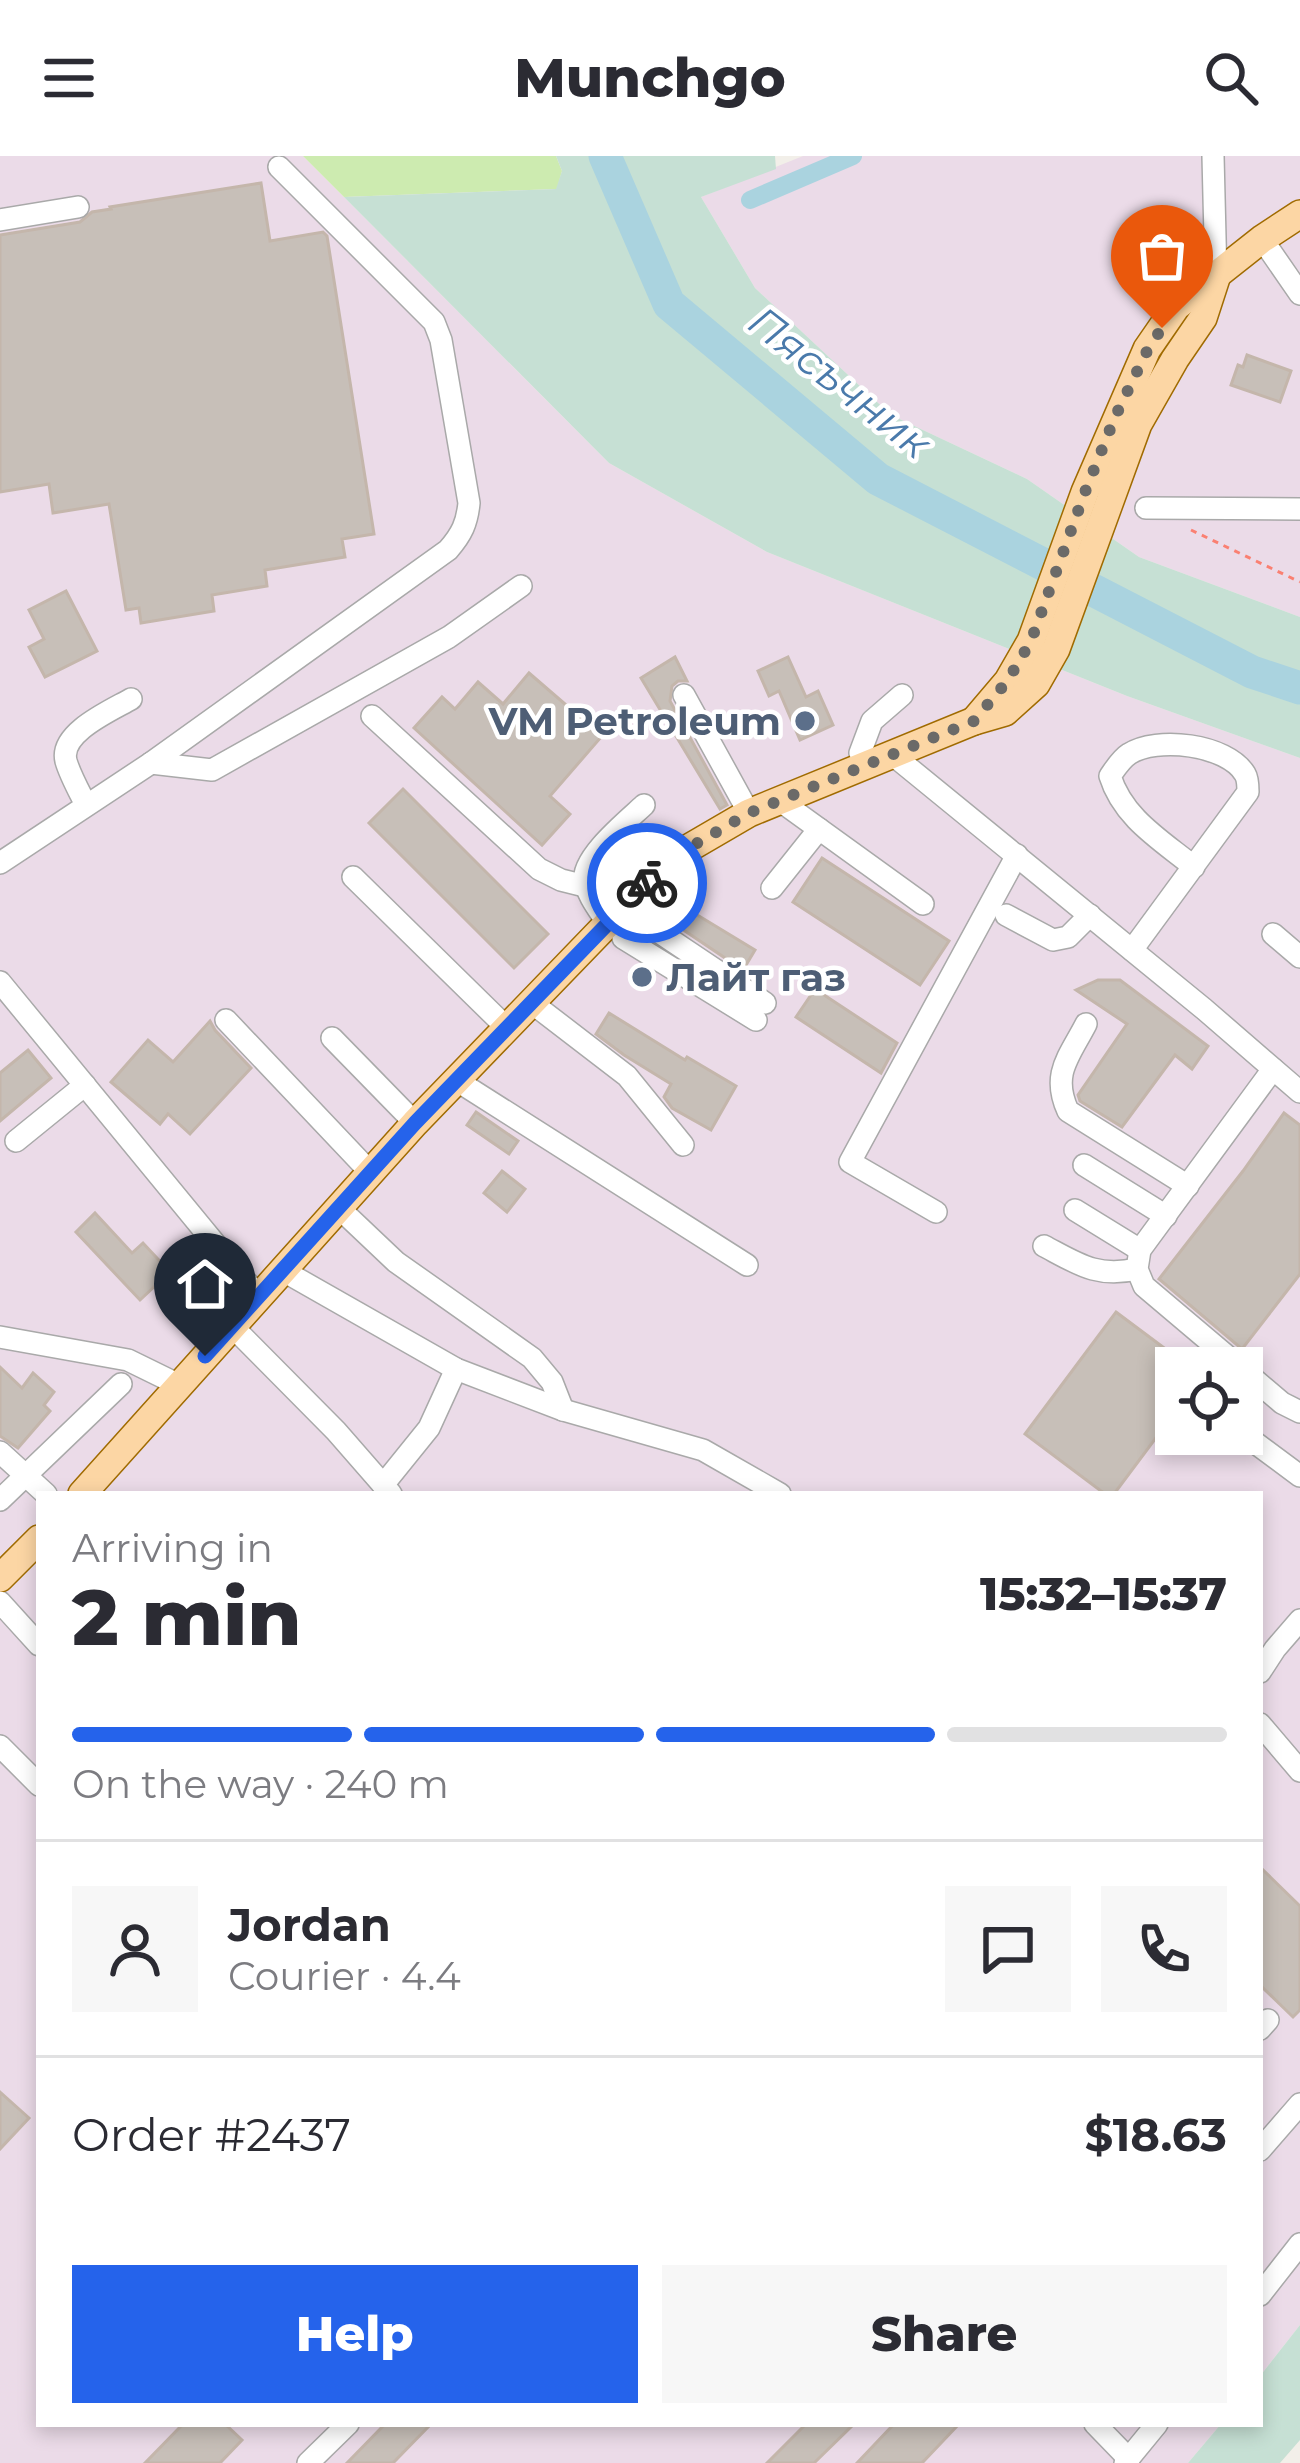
<!DOCTYPE html>
<meta charset="utf-8">
<style>
body{margin:0;font-family:Montserrat,sans-serif;background:#f7f7f7;color:#2b2b33;height:100vh;display:flex;flex-direction:column;font-size:45px;white-space:nowrap}
*{box-sizing:border-box;margin:0}
p{font-size:39px;color:#7c7c81}
.icon{flex:none;width:66px;height:66px;fill:none;stroke:currentColor;stroke-width:2;stroke-linecap:round;stroke-linejoin:round}
.map{position:relative;flex:1;overflow:hidden}
.drawer{position:absolute;left:36px;top:1335px;width:1227px;height:936px;display:flex;flex-direction:column;background:#fff;border-radius:0px;box-shadow:0 6px 18px #0003}
.drawer>*{flex:none}
.tools{position:absolute;left:1155px;top:1191px;display:grid;gap:24px}
.tools a{display:grid;place-items:center;width:108px;height:108px;border-radius:0px;background:#fff;box-shadow:0 6px 18px #0003;font-size:60px}
.pin{position:absolute;display:grid;place-items:center;width:102px;height:102px;color:#fff;margin:-123px -51px;border-radius:50% 50% 50% 0;rotate:-45deg;box-shadow:0 0 12px #0007}
.pin .icon{rotate:45deg}
.courier{position:absolute;display:grid;place-items:center;width:120px;height:120px;margin:-60px;border:9px solid #2563eb;border-radius:50%;background:#fff;color:#222;box-shadow:0 3px 15px #0007}
.summary em{font-style:normal;font-weight:800}
.summary div{display:flex;flex-direction:column-reverse}
.summary{display:flex;align-items:center;justify-content:space-between;height:204px;padding:0 36px}
h1{font-size:78px;font-weight:800;line-height:90px}
.bar{display:grid;grid-template-columns:repeat(4,1fr);gap:18px 12px;align-content:center;height:144px;padding:0 36px}
.bar i{height:15px;border-radius:9px;background:#e1e1e2}
.bar .current{background:#2563eb}
.bar p{grid-column:span 4}
.line{display:flex;align-items:center;gap:30px;padding:0 36px;border-top:3px solid #e1e1e2}
.line div{flex:1}
.round{display:grid;place-items:center;flex:none;width:126px;height:126px;border-radius:0px;background:#f7f7f7}
.primary-button{display:flex;gap:24px;margin-top:auto;padding:24px 36px}
.primary-button a{flex:1;height:138px;border-radius:0px;background:#2563eb;color:#fff;font-size:48px;font-weight:800;line-height:138px;text-align:center}
.primary-button a+a{background:#f7f7f7;color:#2b2b33}
header{display:flex;justify-content:space-between;align-items:center;height:156px;padding:0 36px;background:#fff;font-size:54px;font-weight:800}
.map>svg:first-child{display:block}
</style>
<header><svg class="icon" aria-label="menu" viewBox="0 0 24 24"><path d="M4 6h16M4 12h16M4 18h16"/></svg>Munchgo<svg class="icon" aria-label="search" viewBox="0 0 24 24"><circle cx="10" cy="10" r="6"/><path d="M15 15l6 6"/></svg></header>
<div class="map">
<svg width="1300" height="2307" viewBox="0 0 1300 2307">
<rect width="100%" height="100%" fill="#f2efe9"/>
<g fill="#ebdbe8" fill-rule="evenodd">
<path d="M0,0H303L609,307L767,396L1127,540L1300,602V2169L1260,2220V1338H39V2268H1221L1188,2307H0ZM1176,1212H1242V1278H1176Z"/>
<path d="M803,0H1300V461L1139,401L1027,323L891,259L755,132L701,41Z"/>
</g>
<path fill="#cdebb0" d="M303,0H556L562,15L557,33L344,41Z"/>
<g fill="#c6e0d4">
<path d="M556,0H775L776,13L701,41L755,132L891,259L1027,323L1139,401L1300,461V602L1127,540L767,396L609,307L344,41L556,33L562,15Z"/>
<path d="M1300,2169V2284L1280,2307H1188L1221,2268H1260V2220Z"/>
</g>
<g fill="none" stroke-linecap="round" stroke-linejoin="round">
<path stroke="#aad3df" stroke-width="18" d="M750,44L853,0"/>
<path stroke="#aad3df" stroke-width="33" d="M605,0L669,148L878,323L1252,516L1300,532"/>
</g>
<g fill="#c7bfb8" stroke="#c4b6ab" stroke-width="3">
<path d="M261,27L270,85L323,76L327,80L374,378L342,383L345,401L265,414L267,430L212,439L214,455L141,467L139,452L126,454L109,348L53,357L49,328L0,336V79L80,66L92,56L111,53L110,51Z"/>
<path d="M1247,199L1291,215L1280,246L1231,229L1238,209L1243,211Z"/>
<path d="M66,435L97,495L45,521L29,491L44,483L29,454Z"/>
<path d="M675,501L687,525H678L672,530L670,545L727,649L720,653L641,522Z"/>
<path d="M788,501L806,541L818,535L833,569L800,584L779,535L769,540L758,515Z"/>
<path d="M529,517L602,580L550,640L570,658L542,689L414,572L442,541L455,553L478,526L503,548Z"/>
<path d="M403,633L548,778L514,812L369,667Z"/>
<path d="M822,702L949,785L920,829L793,746Z"/>
<path d="M689,754L755,794L743,814L679,771Z"/>
<path d="M1098,824H1120L1208,890L1192,913L1175,899L1122,971L1080,945L1078,939L1127,868L1076,834Z"/>
<path d="M815,833L897,887L881,917L796,861Z"/>
<path d="M609,857L685,904L687,901L736,930L711,974L672,952L664,941L671,928L624,899L596,878Z"/>
<path d="M210,865L215,874L251,912L190,978L168,958L160,968L111,926L148,884L173,906Z"/>
<path d="M28,894L51,922L0,965V917Z"/>
<path d="M476,956L518,985L509,998L467,969Z"/>
<path d="M1284,957L1300,969V1118L1242,1193L1159,1123L1243,1015Z"/>
<path d="M502,1015L525,1033L507,1056L484,1037Z"/>
<path d="M95,1057L132,1097L143,1087L170,1116L140,1144L76,1076Z"/>
<path d="M1116,1156L1191,1212H1176V1255L1114,1338H1105L1025,1278Z"/>
<path d="M0,1211L22,1232L33,1217L54,1236L44,1249L50,1255L18,1292L0,1280Z"/>
<path d="M1260,1711L1300,1750V1854L1293,1861L1260,1829Z"/>
<path d="M0,1936L29,1962L0,1993Z"/>
<path d="M183,2268H225L242,2284L220,2307H145Z"/>
<path d="M385,2268H431L393,2307H347Z"/>
<path d="M806,2268H854L814,2307H767Z"/>
<path d="M894,2268H959L922,2307H857Z"/>
</g>
<g fill="none" stroke-linecap="round" stroke-linejoin="round">
<defs>
<g id="minor">
<path d="M1213,0L1216,122"/>
<path d="M0,64L78,51"/>
<path d="M1262,83L1300,138"/>
<path d="M1146,352L1300,353"/>
<path d="M684,539L749,657"/>
<path d="M372,560L539,713L561,724L585,730"/>
<path d="M860,597L872,565L902,539"/>
<path d="M893,599L1204,853L1300,936"/>
<path d="M151,607L212,614L449,481L521,430"/>
<path d="M779,644L923,748"/>
<path d="M86,649C79,635 70,619 66,605C59,577 110,555 131,543"/>
<path d="M0,707L151,607L448,394C462,378 467,367 469,347L441,184L434,166L279,11"/>
<path d="M353,721L507,872"/>
<path d="M772,732L819,673"/>
<path d="M623,752L765,847"/>
<path d="M1006,759L1053,784L1068,781L1090,759"/>
<path d="M608,768C600,755 587,740 585,724C581,702 628,664 644,649"/>
<path d="M1273,778L1300,801"/>
<path d="M623,782L756,864"/>
<path d="M1132,794L1248,636C1248,630 1248,623 1245,618C1227,588 1156,580 1129,598C1121,603 1115,613 1110,620C1123,662 1161,684 1194,711"/>
<path d="M0,826L258,1140"/>
<path d="M532,847L627,920L683,989"/>
<path d="M226,864L371,1017"/>
<path d="M1086,868C1069,901 1051,918 1068,955L1188,1030"/>
<path d="M332,882L415,967"/>
<path d="M456,924L747,1109"/>
<path d="M16,985L85,929"/>
<path d="M1084,1009L1166,1060"/>
<path d="M339,1052L396,1106L532,1202L552,1226L563,1254"/>
<path d="M1075,1054L1140,1094"/>
<path d="M936,1056L850,1006L1017,699"/>
<path d="M1044,1090C1078,1108 1097,1122 1137,1113"/>
<path d="M282,1114L456,1213L563,1254L703,1294L780,1338"/>
<path d="M232,1170L336,1275L391,1338"/>
<path d="M0,1181L128,1204L179,1229"/>
<path d="M1241,1212L1144,1130L1137,1113L1140,1094L1273,913"/>
<path d="M1242,1213L1282,1247L1300,1256"/>
<path d="M1242,1277L1300,1320"/>
<path d="M0,1296L46,1338"/>
<path d="M383,1329L429,1272L456,1213"/>
<path d="M0,1344L121,1228"/>
<path d="M0,1446L39,1489"/>
<path d="M1260,1516L1275,1493L1300,1464"/>
<path d="M1260,1568L1300,1615"/>
<path d="M0,1590L39,1629"/>
<path d="M1260,1873L1268,1864"/>
<path d="M1260,1994L1300,1948"/>
<path d="M1260,2139L1300,2088"/>
<path d="M1095,2268L1129,2303"/>
<path d="M308,2307L348,2268"/>
<path d="M1125,2307L1157,2268"/>
</g>
<g id="major">
<path d="M974,565L1008,525L1031,485L1085,336L1147,193L1176,151L1262,83L1300,58"/>
<path d="M82,1338L415,967L670,703L749,657L974,565L1005,556L1036,528L1056,493L1138,268L1175,203L1203,162L1216,122"/>
<path d="M0,1422L39,1383"/>
</g>
</defs>
<use href="#minor" stroke="#a9a9a9" stroke-width="24"/>
<use href="#major" stroke="#a06b00" stroke-width="30"/>
<path stroke="#fa8072" stroke-width="3" stroke-dasharray="6 6" stroke-linecap="butt" d="M1191,374L1300,426"/>
<use href="#minor" stroke="#fff" stroke-width="21"/>
<use href="#major" stroke="#fcd6a4" stroke-width="27"/>
</g>
<g fill="none" stroke-linecap="round" stroke-linejoin="round">
<path stroke="#6b6a68" stroke-width="12" stroke-dasharray="0 21.6" d="M647,727L670,703L749,657L974,565L1008,524L1031,485L1085,336L1115,261L1148,193L1162,172"/>
<path stroke="#2563eb" stroke-width="15" d="M205,1200L415,967L647,727"/>
</g>
<g fill="#5c6f8a" stroke="#fff" stroke-width="4.5">
<circle cx="805" cy="565" r="12"/>
<circle cx="642" cy="821" r="12"/>
</g>
<g text-anchor="middle" stroke-width="9" stroke-linejoin="round" paint-order="stroke">
<g font-size="39" font-weight="bold" fill="#4e5e75" stroke="#fff" text-anchor="end">
<text x="781" y="579">VM Petroleum</text>
<text x="666" y="835" text-anchor="start">Лайт газ</text>
</g>
<g font-size="42" font-style="italic" fill="#4a7aab" stroke="#fff">
<text transform="translate(840 226) rotate(38)" y="15">Пясъчник</text>
</g>
</g>
</svg>
<div class="tools">
<a><svg class="icon" aria-label="locate" viewBox="0 0 24 24"><circle cx="12" cy="12" r="6"/><path d="M12 2v4M12 18v4M2 12h4M18 12h4"/></svg></a>
</div>
<div class="pin" style="left:1162px;top:172px;background:#ea580c"><svg class="icon" aria-label="bag" viewBox="0 0 24 24"><path d="M5 8h14l-1 12H6zM9 8a3 3 0 0 1 6 0"/></svg></div>
<div class="pin" style="left:205px;top:1200px;background:#1f2937"><svg class="icon" aria-label="home" viewBox="0 0 24 24"><path d="M3 11l9-7 9 7M6 9v11h12V9"/></svg></div>
<div class="courier" style="left:647px;top:727px"><svg class="icon" aria-label="bike" viewBox="0 0 24 24"><circle cx="6" cy="16" r="4"/><circle cx="18" cy="16" r="4"/><path d="M6 16l4-8h5l3 8M10 8l3 8H6M13 5h3"/></svg></div>
<section class="drawer">
<div class="summary"><div><h1>2 min</h1><p>Arriving in</p></div><em>15:32–15:37</em></div>
<div class="bar"><i class="current"></i><i class="current"></i><i class="current"></i><i></i><p>On the way · 240 m</p></div>
<div class="line" style="height:216px"><a class="round"><svg class="icon" aria-label="person" viewBox="0 0 24 24"><circle cx="12" cy="8" r="4"/><path d="M4 21q1-7 8-7t8 7"/></svg></a><div><b>Jordan</b><p>Courier · 4.4</p></div><a class="round"><svg class="icon" aria-label="chat" viewBox="0 0 24 24"><path d="M4 5h16v11H9l-5 4z"/></svg></a><a class="round"><svg class="icon" aria-label="phone" viewBox="0 0 24 24"><path d="M5 4h4l2 5-3 2q2 4 5 5l2-3 5 2v4C11 20 4 13 5 4z"/></svg></a></div>
<div class="line" style="height:156px"><div>Order #2437</div><b>$18.63</b></div>
<div class="primary-button"><a>Help</a><a>Share</a></div>
</section>
</div>
